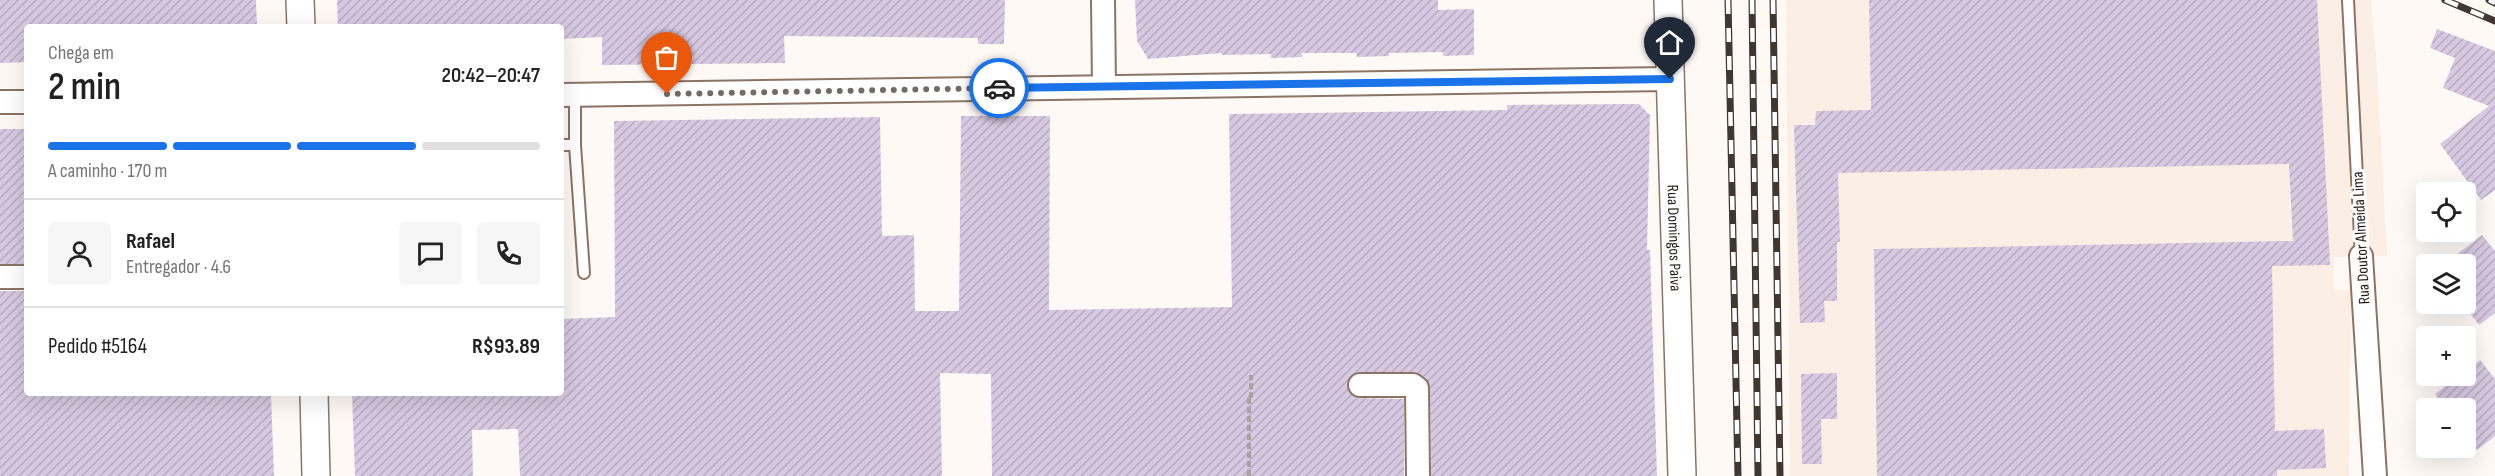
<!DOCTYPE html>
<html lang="pt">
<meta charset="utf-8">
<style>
body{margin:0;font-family:"Sofia Sans Condensed",sans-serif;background:#f6f6f6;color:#222;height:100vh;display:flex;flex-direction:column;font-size:22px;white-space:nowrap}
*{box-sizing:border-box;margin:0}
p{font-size:20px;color:#767676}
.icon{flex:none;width:33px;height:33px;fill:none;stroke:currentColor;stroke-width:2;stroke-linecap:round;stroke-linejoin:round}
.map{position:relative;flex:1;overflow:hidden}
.details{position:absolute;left:24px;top:24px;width:540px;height:372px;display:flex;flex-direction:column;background:#fff;border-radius:6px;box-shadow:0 6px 24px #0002}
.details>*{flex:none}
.buttons{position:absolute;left:2416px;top:182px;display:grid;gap:12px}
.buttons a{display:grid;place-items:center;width:60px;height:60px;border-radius:6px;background:#fff;box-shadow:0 6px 24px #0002;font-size:30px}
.pin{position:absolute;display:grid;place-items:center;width:51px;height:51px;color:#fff;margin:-62px -26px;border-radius:50% 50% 50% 0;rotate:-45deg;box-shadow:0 0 6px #0007}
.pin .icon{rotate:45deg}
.courier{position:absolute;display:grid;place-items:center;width:60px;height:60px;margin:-30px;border:4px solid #1a73e8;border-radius:50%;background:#fff;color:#222;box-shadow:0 2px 8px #0007}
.headline em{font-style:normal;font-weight:600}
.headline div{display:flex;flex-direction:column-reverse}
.headline{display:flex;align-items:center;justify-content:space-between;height:102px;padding:0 24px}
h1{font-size:39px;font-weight:600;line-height:45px}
.bar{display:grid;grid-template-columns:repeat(4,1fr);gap:9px 6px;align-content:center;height:72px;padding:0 24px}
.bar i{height:8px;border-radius:4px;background:#e0e0e0}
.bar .current{background:#1a73e8}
.bar p{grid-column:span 4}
.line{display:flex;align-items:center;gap:15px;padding:0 24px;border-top:2px solid #e0e0e0}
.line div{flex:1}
.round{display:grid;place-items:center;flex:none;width:63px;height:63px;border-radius:6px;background:#f6f6f6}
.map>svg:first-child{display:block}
</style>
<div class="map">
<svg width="2495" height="476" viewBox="0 0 2495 476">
<defs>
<pattern id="building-hatch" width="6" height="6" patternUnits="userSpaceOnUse" patternTransform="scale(1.5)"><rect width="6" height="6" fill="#d7c9e1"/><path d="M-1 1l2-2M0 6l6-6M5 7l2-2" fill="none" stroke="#b8acc0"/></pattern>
</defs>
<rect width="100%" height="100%" fill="#fff9f6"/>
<path fill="#fbeee5" d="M1786,0H2371L2377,66L2387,256L2333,257L2334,289L2351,290L2349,476H1790Z"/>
<g fill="url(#building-hatch)">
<path d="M0,0H256L257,27H27V62L0,63Z"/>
<path d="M337,0H1005L1004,44H978V38L784,36L785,63L602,65V37L561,39V27H338Z"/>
<path d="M1135,0H1438V10L1474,9V55L1443,56V52L1389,53V56L1357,57L1356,53H1302V57L1271,58V54L1222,55L1221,53L1148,59L1137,41Z"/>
<path d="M1869,0H2317L2330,265L2272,266L2275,431L2324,429L2326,468L2277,470V476H1877L1874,249L2293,241L2289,164L1838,173L1840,242H1837V301H1824L1825,322L1800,323L1794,125H1815L1816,111L1871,110Z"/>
<path d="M2437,29L2495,51V190L2481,200L2440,144L2489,106L2443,88L2455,58L2430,48Z"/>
<path d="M1639,104L1650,115L1647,250H1650L1657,476H1431L1430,387L1425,377L1413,372H1359L1349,378L1347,384L1349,392L1359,398L1404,399V476H992L991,374L940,373L942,476H520L518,429L472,430L473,476H355L352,393H561V319L615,317L614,121L880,117L882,236L914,235L915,311H959L961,116H1050L1049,310L1232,307L1229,114L1507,110V105Z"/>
<rect x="0" y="129" width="27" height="135"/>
<path d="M2482,235L2495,251V313L2479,325L2466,308V264H2444Z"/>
<path d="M0,291H27V393H271L274,476H0Z"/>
<path d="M2480,360L2495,379V436L2477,450L2466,435V408H2445L2435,394L2459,375H2466V370Z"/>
<path d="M1837,373V419H1821L1822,464H1802L1801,374Z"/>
</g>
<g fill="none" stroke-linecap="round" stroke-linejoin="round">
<defs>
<g id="service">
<path d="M2348,0L2361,256"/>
<path d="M561,145H575L584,273"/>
<path d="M575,145V95"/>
</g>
<g id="minor">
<path d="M1103,0L1104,86"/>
<path d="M561,95L1670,79"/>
<path d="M0,102H27"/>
<path d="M2361,256L2375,476"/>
<path d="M0,277H27"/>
<path d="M1360,385H1413L1417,388L1418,476"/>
</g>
<g id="tertiary">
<path d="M300,0L301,27"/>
<path id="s1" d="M1668,0L1682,476"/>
<path d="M314,393L316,476"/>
</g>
</defs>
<use href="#service" stroke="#8b7464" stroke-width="14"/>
<use href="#minor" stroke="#8b7464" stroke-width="26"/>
<use href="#tertiary" stroke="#8b7464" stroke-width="30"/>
<path stroke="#a8a19c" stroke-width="4" stroke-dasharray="6 3" stroke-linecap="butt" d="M1249,476V395L1251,396V375"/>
<use href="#service" stroke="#fff" stroke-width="10"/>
<use href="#minor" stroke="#fff" stroke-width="22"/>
<use href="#tertiary" stroke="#fff" stroke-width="27"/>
<defs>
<g id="rail">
<path d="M1728,0L1738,476"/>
<path d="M1752,0L1758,476"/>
<path d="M1773,0L1780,476"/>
<path d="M2445,0L2495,21"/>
<path d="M2489,0L2495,3"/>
</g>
</defs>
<use href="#rail" stroke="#403731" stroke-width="7"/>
<use href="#rail" stroke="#fff" stroke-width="4.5" stroke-dasharray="14" stroke-linecap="butt"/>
</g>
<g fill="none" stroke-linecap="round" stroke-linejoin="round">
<path stroke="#726a64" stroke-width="6" stroke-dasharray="0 10.8" d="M667,94L999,88"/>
<path stroke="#1a73e8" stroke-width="8" d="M999,88L1670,79"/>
</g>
<g text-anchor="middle" stroke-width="6" stroke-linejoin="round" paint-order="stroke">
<g font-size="16" fill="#261d16" stroke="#fff">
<text dy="6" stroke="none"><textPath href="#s1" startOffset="238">Rua Domingos Paiva</textPath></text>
<text transform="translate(2360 238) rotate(-93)" y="6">Rua Doutor Almeida Lima</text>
</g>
</g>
</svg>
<div class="buttons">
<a><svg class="icon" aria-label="locate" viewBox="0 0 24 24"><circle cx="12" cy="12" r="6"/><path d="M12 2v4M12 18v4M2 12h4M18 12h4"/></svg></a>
<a><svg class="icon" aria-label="layers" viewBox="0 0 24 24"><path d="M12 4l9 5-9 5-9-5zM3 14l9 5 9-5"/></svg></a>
<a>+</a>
<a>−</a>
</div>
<div class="pin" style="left:667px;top:94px;background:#ea580c"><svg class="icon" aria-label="bag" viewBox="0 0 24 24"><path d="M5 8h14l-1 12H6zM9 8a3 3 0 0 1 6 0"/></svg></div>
<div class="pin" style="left:1670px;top:79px;background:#1f2937"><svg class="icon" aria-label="home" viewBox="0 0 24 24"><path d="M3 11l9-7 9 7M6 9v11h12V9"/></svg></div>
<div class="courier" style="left:999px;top:88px"><svg class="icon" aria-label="car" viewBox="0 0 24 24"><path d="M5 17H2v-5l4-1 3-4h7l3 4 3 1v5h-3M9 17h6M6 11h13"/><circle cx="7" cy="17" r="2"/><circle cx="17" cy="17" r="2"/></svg></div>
<section class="details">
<div class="headline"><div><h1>2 min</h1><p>Chega em</p></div><em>20:42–20:47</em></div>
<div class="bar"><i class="current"></i><i class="current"></i><i class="current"></i><i></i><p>A caminho · 170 m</p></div>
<div class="line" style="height:108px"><a class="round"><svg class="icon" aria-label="person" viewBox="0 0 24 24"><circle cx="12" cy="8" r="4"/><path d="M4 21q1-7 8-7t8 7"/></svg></a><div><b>Rafael</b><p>Entregador · 4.6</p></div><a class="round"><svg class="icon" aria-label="chat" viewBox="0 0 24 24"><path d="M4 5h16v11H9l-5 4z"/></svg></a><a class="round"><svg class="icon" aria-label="phone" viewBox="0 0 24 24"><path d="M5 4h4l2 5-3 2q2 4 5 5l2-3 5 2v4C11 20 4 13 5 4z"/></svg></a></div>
<div class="line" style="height:78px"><div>Pedido #5164</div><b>R$93.89</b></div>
</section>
</div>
